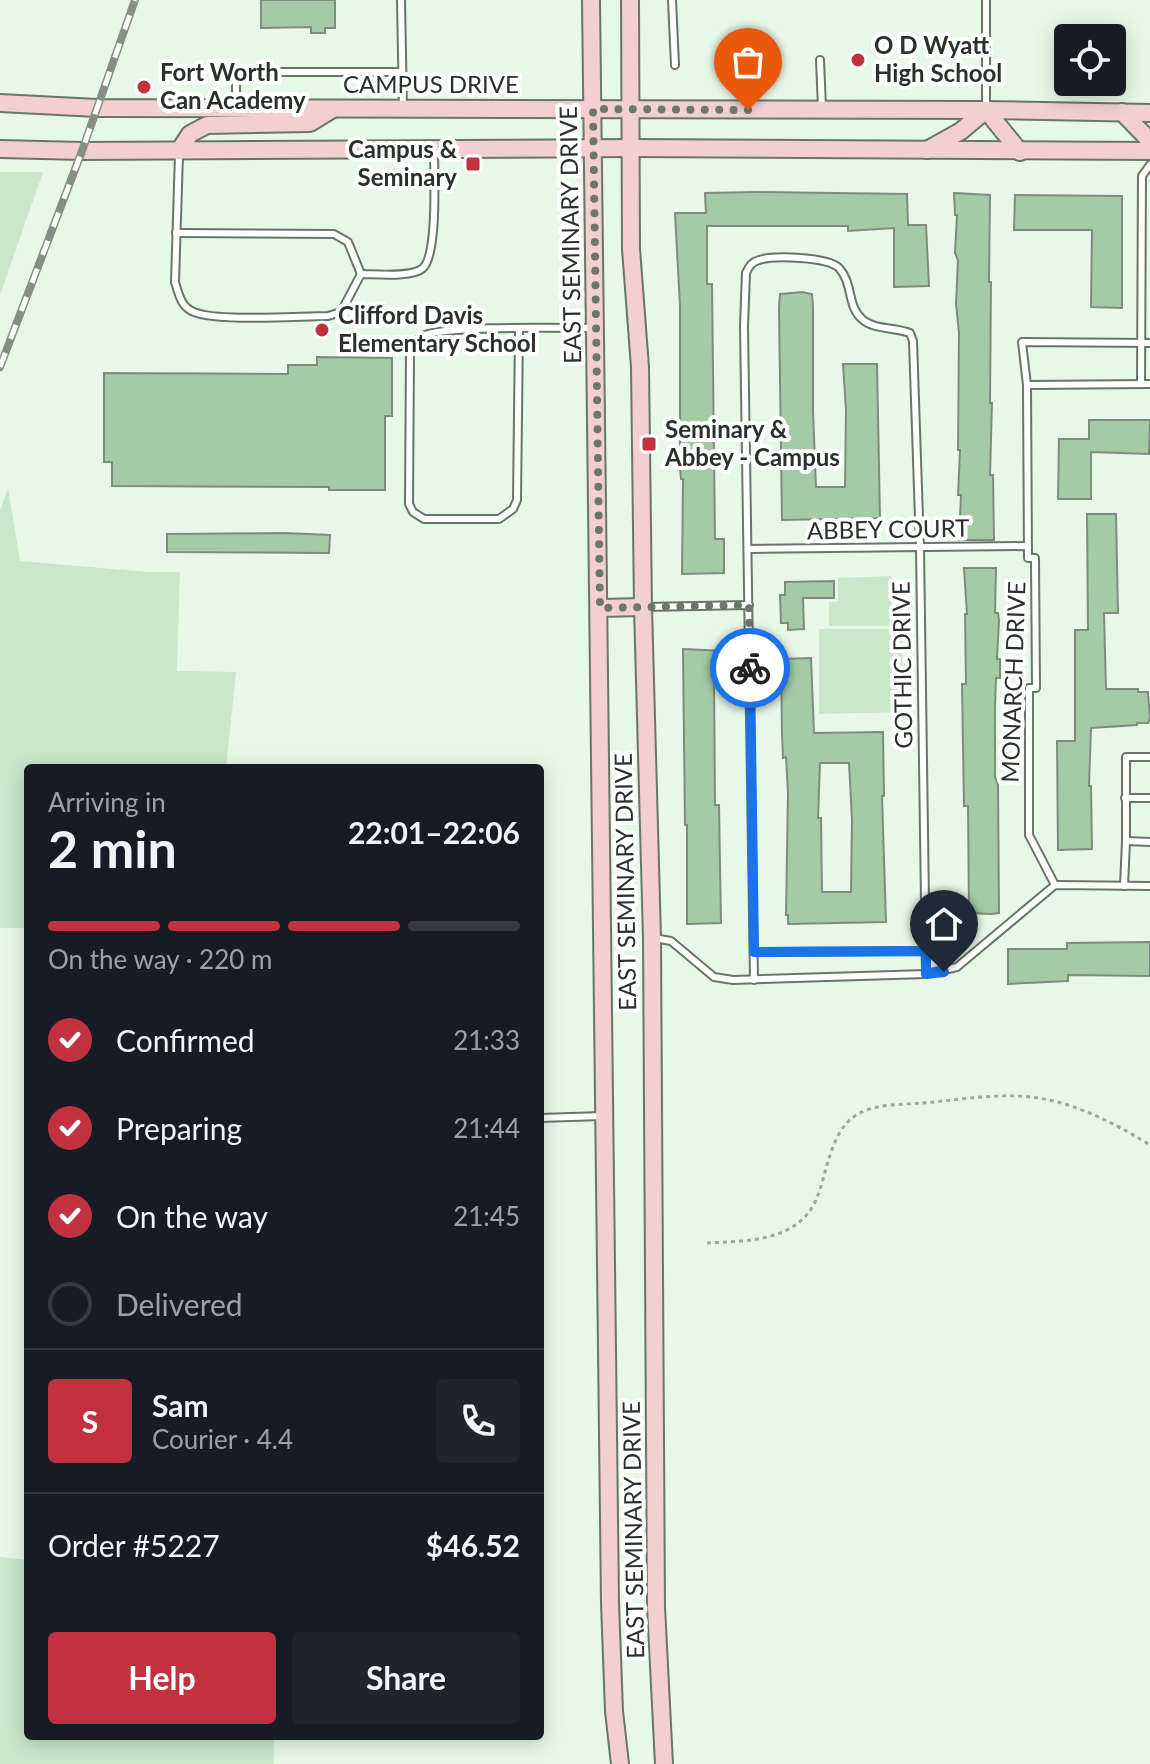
<!DOCTYPE html>
<meta charset="utf-8">
<style>
body{margin:0;font-family:Lato,sans-serif;background:#20242c;color:#f1f3f6;height:100vh;display:flex;flex-direction:column;font-size:30px;white-space:nowrap}
*{box-sizing:border-box;margin:0}
p{font-size:26px;color:#9ea1a6}
.icon{flex:none;width:44px;height:44px;fill:none;stroke:currentColor;stroke-width:2;stroke-linecap:round;stroke-linejoin:round}
.map{position:relative;flex:1;overflow:hidden}
.panel{position:absolute;left:24px;top:764px;width:520px;height:976px;display:flex;flex-direction:column;background:#171b24;border-radius:8px;box-shadow:0 4px 20px #0003}
.panel>*{flex:none}
.tools{position:absolute;left:1054px;top:24px;display:grid;gap:16px}
.tools a{display:grid;place-items:center;width:72px;height:72px;border-radius:8px;background:#171b24;box-shadow:0 4px 20px #0003;font-size:40px}
.pin{position:absolute;display:grid;place-items:center;width:68px;height:68px;color:#fff;margin:-82px -34px;border-radius:50% 50% 50% 0;rotate:-45deg;box-shadow:0 0 8px #0007}
.pin .icon{rotate:45deg}
.courier{position:absolute;display:grid;place-items:center;width:80px;height:80px;margin:-40px;border:6px solid #1a73e8;border-radius:50%;background:#fff;color:#222;box-shadow:0 2px 10px #0007}
.summary em{font-style:normal;font-weight:700}
.summary div{display:flex;flex-direction:column-reverse}
.summary{display:flex;align-items:center;justify-content:space-between;height:136px;padding:0 24px}
h1{font-size:52px;font-weight:700;line-height:60px}
.bar{display:grid;grid-template-columns:repeat(4,1fr);gap:12px 8px;align-content:center;height:96px;padding:0 24px}
.bar i{height:10px;border-radius:6px;background:#363941}
.bar .active{background:#c1313f}
.bar p{grid-column:span 4}
.line{display:flex;align-items:center;gap:20px;padding:0 24px;border-top:2px solid #363941}
.line div{flex:1}
.round{display:grid;place-items:center;flex:none;width:84px;height:84px;border-radius:8px;background:#20242c}
ol{padding:0 24px;list-style:none}
li{display:flex;align-items:center;gap:24px;height:88px}
li p{margin-inline-start:auto}
li .icon{padding:8px;border-radius:50%;background:#c1313f;color:#fff;stroke-width:4}
li:last-child{color:#9ea1a6}
li i{width:44px;height:44px;border:4px solid #363941;border-radius:50%}
.primary-button{display:flex;gap:16px;margin-top:auto;padding:16px 24px}
.primary-button a{flex:1;height:92px;border-radius:8px;background:#c1313f;color:#fff;font-size:32px;font-weight:700;line-height:92px;text-align:center}
.primary-button a+a{background:#20242c;color:#f1f3f6}
.map>svg:first-child{display:block}
</style>
<div class="map">
<svg width="1150" height="1764" viewBox="0 0 1150 1764">
<rect width="100%" height="100%" fill="#e8f8e8"/>
<g fill="#c9e8ca">
<path d="M0,172H43L0,295Z"/>
<path d="M8,488L20,561L148,572H180L177,671L236,672L226,768H28V928H0V510Z"/>
<path d="M891,576L892,626H829V602L838,601V578Z"/>
<path d="M819,629H902L903,712L819,714Z"/>
<path d="M0,1557L28,1560V1736H274V1764H0Z"/>
</g>
<g fill="#a5cba6" stroke="#7e8c7e" stroke-width="2" fill-rule="evenodd">
<path d="M261,0H335V28H325V33H311V27L261,28Z"/>
<path d="M755,192L907,194L908,225H926L929,286L894,287V228L848,231V226H707V284H712L715,539H724V573L682,574L683,479H681L680,466V306L675,213H706L705,193Z"/>
<path d="M954,193L990,195L989,282H991L990,403H992L990,475H993L994,540H959L961,495H958L960,450H958L959,333L956,304L958,260L955,253L957,215H955Z"/>
<path d="M1015,195L1122,196V308L1091,307L1092,230H1014Z"/>
<path d="M802,292L812,294L813,307V411L816,487H845L846,410L843,364H877L880,518L782,520L779,308L780,294Z"/>
<path d="M317,357L392,358V416H385V490H329V487L112,486V462H104V373L288,374V365H317Z"/>
<path d="M1089,420H1150L1149,454L1091,452V499H1058L1059,439H1089Z"/>
<path d="M1087,514H1116L1118,613H1104L1106,689H1138V692H1148L1150,718L1148,723H1137V725L1091,728L1089,786H1091L1092,849L1058,850L1057,741H1075V630H1088Z"/>
<path d="M285,533L330,535L329,553L167,552V534Z"/>
<path d="M964,568H996L995,613H998L999,620L997,659H1000V678H996L995,707V777L998,785L999,913L991,914L969,913L968,806H964L962,684H966L965,614H967Z"/>
<path d="M834,581V598H803L804,629L788,630V623H781L780,595H785V582Z"/>
<path d="M683,649L726,651L725,680H714L715,805H719L721,923L687,924V825H685Z"/>
<path d="M811,658L814,733L883,732L884,796H882L886,922L788,924V915H786L788,793L786,757L783,758L782,734L781,659ZM820,763H849L852,820L851,892H822L821,818H818Z"/>
<path d="M1150,942V976L1068,975V981L1008,984V949H1067V943Z"/>
</g>
<g fill="none" stroke-linecap="round" stroke-linejoin="round">
<defs>
<g id="service">
<path d="M401,0L403,109"/>
<path d="M672,0L675,65"/>
<path d="M820,60L822,108"/>
<path d="M236,106V72H402"/>
<path d="M986,110V0"/>
<path d="M179,154L175,282C179,295 181,307 194,312C218,322 298,316 328,316L341,312L361,274C375,274 412,278 423,268C438,254 434,173 434,149"/>
<path d="M176,233L334,234L348,242L361,274"/>
<path d="M519,329L517,500L513,509L499,519H424L413,512L409,504L410,352C413,348 417,340 421,337C436,325 566,328 592,328"/>
<path d="M1141,384L1142,176L1150,165"/>
<path d="M1027,385L1150,384"/>
<path d="M748,549L1028,546"/>
<path d="M644,607L749,605"/>
<path d="M1150,757H1126V841L1150,842"/>
<path d="M1125,798H1150"/>
<path d="M1055,885L1029,835V688H1036L1035,558H1028L1027,385L1022,342L1150,343"/>
<path d="M1124,886L1126,841"/>
<path d="M654,938L671,941L714,977L733,980L926,974L957,967L1055,885L1150,886"/>
<path d="M754,952L926,951"/>
<path d="M754,980L744,326L746,273C749,266 752,262 759,260C774,255 828,257 839,268C853,283 847,306 862,319C874,330 895,327 910,333L913,341L920,548L926,974"/>
<path d="M540,1118L602,1116"/>
</g>
<g id="secondary">
<path d="M591,0L610,1603L614,1711L620,1764"/>
<path d="M630,0L631,249L640,367L643,607L652,938L656,1607L664,1764"/>
<path d="M0,103L97,108L986,110L1150,113"/>
<path d="M1122,112L1150,141"/>
<path d="M0,149L82,151L631,148L1150,151"/>
<path d="M927,150L961,131L986,110L1020,152"/>
<path d="M179,151L190,134L207,125L310,123L333,109"/>
<path d="M600,608L643,607"/>
</g>
</defs>
<use href="#service" stroke="#687668" stroke-width="10"/>
<use href="#secondary" stroke="#687668" stroke-width="20"/>
<path stroke="#9da99d" stroke-width="3" stroke-dasharray="4 4" stroke-linecap="butt" d="M707,1243C745,1241 796,1242 815,1202C821,1189 824,1175 828,1161C833,1146 839,1129 851,1119C869,1103 900,1105 922,1103C960,1100 1000,1092 1038,1098C1078,1104 1116,1124 1150,1145"/>
<use href="#service" stroke="#fff" stroke-width="6"/>
<use href="#secondary" stroke="#f2cfd0" stroke-width="16"/>
<defs>
<path id="rail" d="M0,367L82,151L135,0"/>
</defs>
<use href="#rail" stroke="#858f85" stroke-width="8"/>
<use href="#rail" stroke="#fff" stroke-width="5" stroke-dasharray="15" stroke-linecap="butt"/>
</g>
<g fill="none" stroke-linecap="round" stroke-linejoin="round">
<path stroke="#6c766c" stroke-width="8" stroke-dasharray="0 14.4" d="M748,110L593,109L600,608L749,605L750,668"/>
<path stroke="#1a73e8" stroke-width="10" d="M750,668L754,952L926,951V974L944,972"/>
</g>
<g fill="#c1313f" stroke="#fff" stroke-width="3">
<circle cx="858" cy="60" r="8"/>
<circle cx="144" cy="87" r="8"/>
<rect x="465" y="156" width="16" height="16" rx="4"/>
<circle cx="322" cy="330" r="8"/>
<rect x="641" y="436" width="16" height="16" rx="4"/>
</g>
<g text-anchor="middle" stroke-width="8" stroke-linejoin="round" paint-order="stroke">
<g font-size="24" font-weight="bold" fill="#2a302a" stroke="#fff" text-anchor="start">
<text x="874" y="54">O D Wyatt<tspan x="874" dy="28">High School</tspan></text>
<text x="160" y="81">Fort Worth<tspan x="160" dy="28">Can Academy</tspan></text>
<text x="457" y="158" text-anchor="end">Campus &amp;<tspan x="457" dy="28">Seminary</tspan></text>
<text x="338" y="324">Clifford Davis<tspan x="338" dy="28">Elementary School</tspan></text>
<text x="665" y="438">Seminary &amp;<tspan x="665" dy="28">Abbey - Campus</tspan></text>
</g>
<g font-size="24" fill="#2a302a" stroke="#fff">
<text x="431" y="93">CAMPUS DRIVE</text>
<text transform="translate(571 235) rotate(-91)" y="8">EAST SEMINARY DRIVE</text>
<text transform="translate(888 530) rotate(-1)" y="8">ABBEY COURT</text>
<text transform="translate(903 665) rotate(-91)" y="8">GOTHIC DRIVE</text>
<text transform="translate(1014 682) rotate(-88)" y="8">MONARCH DRIVE</text>
<text transform="translate(626 882) rotate(-91)" y="8">EAST SEMINARY DRIVE</text>
<text transform="translate(634 1530) rotate(-91)" y="8">EAST SEMINARY DRIVE</text>
</g>
</g>
</svg>
<div class="tools">
<a><svg class="icon" aria-label="locate" viewBox="0 0 24 24"><circle cx="12" cy="12" r="6"/><path d="M12 2v4M12 18v4M2 12h4M18 12h4"/></svg></a>
</div>
<div class="pin" style="left:748px;top:110px;background:#ea580c"><svg class="icon" aria-label="bag" viewBox="0 0 24 24"><path d="M5 8h14l-1 12H6zM9 8a3 3 0 0 1 6 0"/></svg></div>
<div class="pin" style="left:944px;top:972px;background:#1f2937"><svg class="icon" aria-label="home" viewBox="0 0 24 24"><path d="M3 11l9-7 9 7M6 9v11h12V9"/></svg></div>
<div class="courier" style="left:750px;top:668px"><svg class="icon" aria-label="bike" viewBox="0 0 24 24"><circle cx="6" cy="16" r="4"/><circle cx="18" cy="16" r="4"/><path d="M6 16l4-8h5l3 8M10 8l3 8H6M13 5h3"/></svg></div>
<section class="panel">
<div class="summary"><div><h1>2 min</h1><p>Arriving in</p></div><em>22:01–22:06</em></div>
<div class="bar"><i class="active"></i><i class="active"></i><i class="active"></i><i></i><p>On the way · 220 m</p></div>
<ol>
<li><svg class="icon" aria-label="check" viewBox="0 0 24 24"><path d="M5 12l5 5 9-10"/></svg>Confirmed<p>21:33</p></li>
<li><svg class="icon" aria-label="check" viewBox="0 0 24 24"><path d="M5 12l5 5 9-10"/></svg>Preparing<p>21:44</p></li>
<li><svg class="icon" aria-label="check" viewBox="0 0 24 24"><path d="M5 12l5 5 9-10"/></svg>On the way<p>21:45</p></li>
<li><i></i>Delivered</li>
</ol>
<div class="line" style="height:144px"><b class="round" style="background:#c1313f;color:#fff">S</b><div><b>Sam</b><p>Courier · 4.4</p></div><a class="round"><svg class="icon" aria-label="phone" viewBox="0 0 24 24"><path d="M5 4h4l2 5-3 2q2 4 5 5l2-3 5 2v4C11 20 4 13 5 4z"/></svg></a></div>
<div class="line" style="height:104px"><div>Order #5227</div><b>$46.52</b></div>
<div class="primary-button"><a>Help</a><a>Share</a></div>
</section>
</div>
